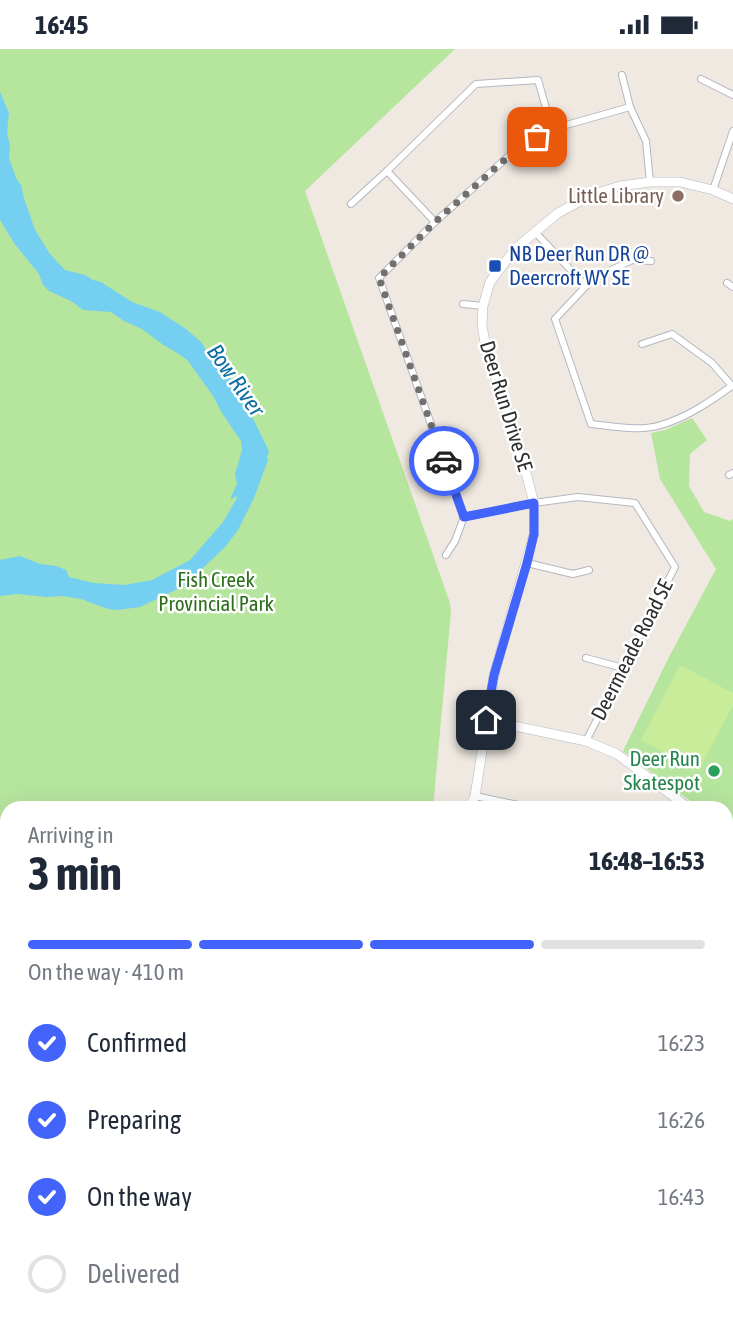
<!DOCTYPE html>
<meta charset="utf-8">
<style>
body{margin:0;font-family:"Asap Condensed",sans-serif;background:#f2f2f3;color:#1f2937;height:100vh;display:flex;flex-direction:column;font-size:26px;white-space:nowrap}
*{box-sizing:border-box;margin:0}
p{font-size:23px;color:#747a83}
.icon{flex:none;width:38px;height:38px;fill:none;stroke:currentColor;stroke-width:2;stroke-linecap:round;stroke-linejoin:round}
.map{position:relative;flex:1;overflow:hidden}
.sheet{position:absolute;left:0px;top:752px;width:733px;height:527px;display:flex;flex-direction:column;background:#fff;border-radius:21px 21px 0 0;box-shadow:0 7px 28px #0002}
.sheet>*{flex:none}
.pin{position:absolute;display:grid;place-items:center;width:60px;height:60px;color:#fff;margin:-30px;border-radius:14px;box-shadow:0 4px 10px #0006}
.courier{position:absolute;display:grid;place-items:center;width:70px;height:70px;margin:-35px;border:5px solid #4264fb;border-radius:50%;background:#fff;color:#222;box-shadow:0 2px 9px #0007}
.summary em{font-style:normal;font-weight:700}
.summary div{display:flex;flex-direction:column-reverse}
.summary{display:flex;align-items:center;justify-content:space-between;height:119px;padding:0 28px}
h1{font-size:46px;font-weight:700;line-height:52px}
.bar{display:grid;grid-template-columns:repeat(4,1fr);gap:10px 7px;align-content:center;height:84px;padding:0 28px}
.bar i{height:9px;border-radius:5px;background:#e0e1e3}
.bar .current{background:#4264fb}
.bar p{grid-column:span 4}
ol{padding:0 28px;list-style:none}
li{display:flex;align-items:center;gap:21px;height:77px}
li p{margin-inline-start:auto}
li .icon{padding:7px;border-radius:50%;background:#4264fb;color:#fff;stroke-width:4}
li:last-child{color:#747a83}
li i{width:38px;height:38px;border:4px solid #e0e1e3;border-radius:50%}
.status{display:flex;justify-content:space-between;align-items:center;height:49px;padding:0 35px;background:#fff;direction:ltr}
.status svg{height:19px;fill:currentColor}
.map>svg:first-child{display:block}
</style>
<div class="status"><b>16:45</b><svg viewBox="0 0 49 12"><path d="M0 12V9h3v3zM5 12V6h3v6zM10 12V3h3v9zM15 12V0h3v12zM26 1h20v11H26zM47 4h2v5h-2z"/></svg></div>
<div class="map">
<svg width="733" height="1279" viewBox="0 0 733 1279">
<rect width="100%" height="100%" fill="#efe9e1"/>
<g fill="#b6e59e">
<path d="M0,0H455L305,142L450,554L451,563L433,759L7,760V1272H222L213,1279H0Z"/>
<path d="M692,369L707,391L690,405L689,437L704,463L730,472L733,470V771L726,769V760L703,759L693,754L623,702L670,606L716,520L660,430L651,384L665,381Z"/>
<path d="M733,1023V1108L726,1111V1027Z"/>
<path d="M457,1272H586L592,1276L590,1279H452Z"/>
</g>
<path fill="#c9ec9a" d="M680,616L733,644V656L699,721L641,691Z"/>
<path fill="#75cff0" d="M0,43L9,64L7,84L10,96L9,109L16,129L21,136L24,149L35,181L50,205L65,221L85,226L93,231L101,233L132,253L160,263L186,280L201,293L205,299L209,308L228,325L244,351L269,402L267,408L268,411L254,449L238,481L226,497L204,518L195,529L182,538L140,558L117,561L108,560L81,550L62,547L47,548L17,545L0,547V511L20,507L40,515L56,517L66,521L69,528L94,534L124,536L152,531L190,511L223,473L237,449L236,447L231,451V448L237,435L235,425L242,401L241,392L222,364L213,347L188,312L182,307L162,295L142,280L124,272L111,263L83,261L71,252L49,242L43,236L39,225L14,194L0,171Z"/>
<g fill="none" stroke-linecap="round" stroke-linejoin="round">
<defs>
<g id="street">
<path d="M622,26L630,58L646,92L650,133"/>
<path d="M701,30L733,46"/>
<path d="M713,141L733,82"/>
<path d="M351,155L387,122"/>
<path d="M435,173L387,122L476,35L538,31L552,80"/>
<path d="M535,183L586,237L555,270L591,375C613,377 639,383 661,376C688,368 711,352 733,336"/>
<path d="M727,234L733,238"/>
<path d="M586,237L597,228L632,211L651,212"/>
<path d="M463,255L483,257"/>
<path d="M642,295L672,285L712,314L732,337"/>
<path d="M729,426L733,424"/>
<path d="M446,506L455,492L464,468"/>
<path d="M527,514L573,525L589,521"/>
<path d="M586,609L623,619"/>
<path d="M586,692L675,518L635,454L578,448L534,454L464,468L379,229L435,173L521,96L552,80L630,58"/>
<path d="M475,747L538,760"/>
<path d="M726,899L730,900L733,898"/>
<path d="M726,985L733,981"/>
<path d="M726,1191L733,1193"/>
<path d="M299,1272L308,1279"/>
<path d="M599,1272L610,1279"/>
<path d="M281,1279L290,1272"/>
</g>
<g id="secondary">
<path d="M486,671L586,692L617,705L690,760"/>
<path d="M469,760L475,747L494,626L534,485V454L518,394L487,305L482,276L483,257L490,233L516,199L558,164L591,146L620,137L650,133H680L713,141L733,150"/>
<path d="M726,782L733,784"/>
<path d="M726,1223L733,1204"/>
<path d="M404,1279L409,1272"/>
<path d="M704,1279L706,1272"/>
</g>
</defs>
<use href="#street" stroke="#b4b7c1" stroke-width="8"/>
<use href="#secondary" stroke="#b4b7c1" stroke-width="10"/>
<use href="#street" stroke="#fff" stroke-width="6"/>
<use href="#secondary" stroke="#fff" stroke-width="9"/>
</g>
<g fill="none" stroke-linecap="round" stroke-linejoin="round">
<path stroke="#726f6d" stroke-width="7" stroke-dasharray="0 12.6" d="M444,412L379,229L435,173L521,96L537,88"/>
<path stroke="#4264fb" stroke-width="9" d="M444,412L464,468L534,454V485L527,514L494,626L486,671"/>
</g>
<circle fill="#8d6e63" stroke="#fff" stroke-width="2.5" cx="678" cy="147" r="7"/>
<rect fill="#1a4fb4" stroke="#fff" stroke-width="2.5" x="488" y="210" width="14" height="14" rx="3.5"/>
<circle fill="#2e9e5b" stroke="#fff" stroke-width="2.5" cx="714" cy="722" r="7"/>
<g text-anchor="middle" stroke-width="5" stroke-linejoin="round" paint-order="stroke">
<g font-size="21" fill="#785e54" stroke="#fff" text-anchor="end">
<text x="664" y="154">Little Library</text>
</g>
<g font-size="21" fill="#164399" stroke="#fff" text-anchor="start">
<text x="509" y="212">NB Deer Run DR @<tspan x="509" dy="24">Deercroft WY SE</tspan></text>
</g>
<g font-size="21" fill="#2e2e2e" stroke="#fff">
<text transform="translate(506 357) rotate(73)" y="7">Deer Run Drive SE</text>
<text transform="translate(632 601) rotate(-63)" y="7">Deermeade Road SE</text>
</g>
<g font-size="21" fill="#2c6e1b" stroke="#fff">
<text x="216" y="538">Fish Creek<tspan x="216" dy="24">Provincial Park</tspan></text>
</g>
<g font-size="21" fill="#27864d" stroke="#fff" text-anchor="end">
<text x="700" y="717">Deer Run<tspan x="700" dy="24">Skatespot</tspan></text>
</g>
<g font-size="23" font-style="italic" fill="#0d6fa3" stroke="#fff">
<text transform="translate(236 331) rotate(55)" y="8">Bow River</text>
</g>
</g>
</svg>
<div class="pin" style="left:537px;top:88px;background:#ea580c"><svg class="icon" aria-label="bag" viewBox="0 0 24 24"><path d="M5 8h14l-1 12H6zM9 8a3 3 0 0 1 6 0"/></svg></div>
<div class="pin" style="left:486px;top:671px;background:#1f2937"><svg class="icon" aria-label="home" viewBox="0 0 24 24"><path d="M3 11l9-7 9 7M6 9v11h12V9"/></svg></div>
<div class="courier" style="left:444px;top:412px"><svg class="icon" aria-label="car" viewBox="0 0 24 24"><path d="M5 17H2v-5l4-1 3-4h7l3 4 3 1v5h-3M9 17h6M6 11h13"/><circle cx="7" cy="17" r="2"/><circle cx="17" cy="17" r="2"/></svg></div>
<section class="sheet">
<div class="summary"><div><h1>3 min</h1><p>Arriving in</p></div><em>16:48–16:53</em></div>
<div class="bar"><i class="current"></i><i class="current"></i><i class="current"></i><i></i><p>On the way · 410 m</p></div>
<ol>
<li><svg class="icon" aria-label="check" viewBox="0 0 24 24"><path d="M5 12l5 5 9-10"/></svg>Confirmed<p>16:23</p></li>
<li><svg class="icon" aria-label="check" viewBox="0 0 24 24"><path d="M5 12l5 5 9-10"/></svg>Preparing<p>16:26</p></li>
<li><svg class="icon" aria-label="check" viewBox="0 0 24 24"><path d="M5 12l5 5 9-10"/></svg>On the way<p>16:43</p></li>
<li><i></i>Delivered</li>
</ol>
</section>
</div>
